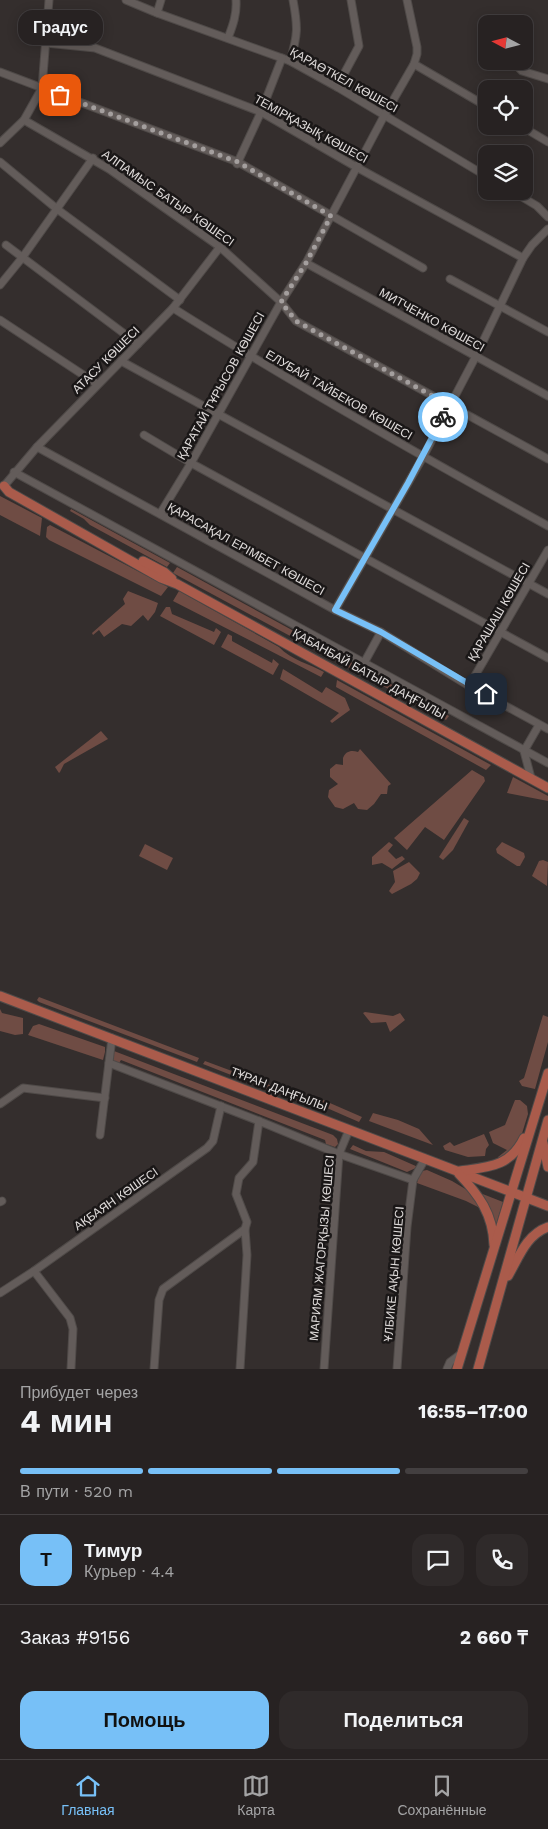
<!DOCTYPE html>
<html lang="ru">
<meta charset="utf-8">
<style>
body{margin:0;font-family:"Work Sans",sans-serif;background:#2f2a2a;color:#f1f3f6;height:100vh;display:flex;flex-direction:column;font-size:19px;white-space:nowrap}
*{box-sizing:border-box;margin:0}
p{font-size:16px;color:#a4a4a5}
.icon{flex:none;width:28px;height:28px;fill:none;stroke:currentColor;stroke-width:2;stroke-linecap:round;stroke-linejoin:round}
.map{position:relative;height:1369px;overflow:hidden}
.drawer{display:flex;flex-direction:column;background:#272222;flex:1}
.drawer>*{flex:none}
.needle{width:32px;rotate:277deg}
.fabs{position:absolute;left:478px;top:15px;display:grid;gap:10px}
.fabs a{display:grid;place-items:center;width:55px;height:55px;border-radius:10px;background:#272222;box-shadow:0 2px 12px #0003,0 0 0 1px #433f40;font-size:25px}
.pin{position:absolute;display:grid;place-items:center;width:42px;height:42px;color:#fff;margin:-21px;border-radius:10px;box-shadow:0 2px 8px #0006}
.courier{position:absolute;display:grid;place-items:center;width:50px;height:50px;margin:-25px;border:4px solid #77c0f7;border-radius:50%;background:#fff;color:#222;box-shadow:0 1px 6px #0007}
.bubble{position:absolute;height:35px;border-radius:15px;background:#272222;box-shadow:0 2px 12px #0003,0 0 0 1px #433f40;font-size:16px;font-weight:700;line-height:35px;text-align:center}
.summary em{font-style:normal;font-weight:700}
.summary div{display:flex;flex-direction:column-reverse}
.summary{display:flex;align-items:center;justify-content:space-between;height:85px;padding:0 20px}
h1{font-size:32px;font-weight:700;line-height:38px}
.bar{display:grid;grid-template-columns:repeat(4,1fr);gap:8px 5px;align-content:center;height:60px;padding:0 20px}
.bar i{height:6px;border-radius:4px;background:#433f40}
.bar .active{background:#77c0f7}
.bar p{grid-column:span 4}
.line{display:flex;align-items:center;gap:12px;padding:0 20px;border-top:1px solid #433f40}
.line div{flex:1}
.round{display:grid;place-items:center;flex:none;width:52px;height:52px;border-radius:15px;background:#2f2a2a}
.button{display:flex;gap:10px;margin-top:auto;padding:10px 20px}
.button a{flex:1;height:58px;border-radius:15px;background:#77c0f7;color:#111;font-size:20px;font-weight:700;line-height:58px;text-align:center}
.button a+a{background:#2f2a2a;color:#f1f3f6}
.dock{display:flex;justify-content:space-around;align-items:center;height:70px;border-top:1px solid #433f40;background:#272222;font-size:14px;color:#a4a4a5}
.dock a{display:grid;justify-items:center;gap:2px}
.dock .active{color:#77c0f7}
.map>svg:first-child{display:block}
</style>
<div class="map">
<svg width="548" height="1369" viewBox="0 0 548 1369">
<rect width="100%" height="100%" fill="#342e2d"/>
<g fill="#6f4c44">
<path d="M0,496L42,518L40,536L0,515Z"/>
<path d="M71,509L170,563L167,567L90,525L84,519L70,511Z"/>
<path d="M50,525L168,587L161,596L49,540L46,537L47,527Z"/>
<path d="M177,567L449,716L446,720L173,573Z"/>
<path d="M128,591L158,603L155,612L148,621L143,615L131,626L122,624L104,637L99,630L93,635L92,633L125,604L123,599Z"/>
<path d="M179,591L279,647C291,660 310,664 324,672L321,677L173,601Z"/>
<path d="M166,607H170L172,614L214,632L216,628L221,632L214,645L160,616Z"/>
<path d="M228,634L232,636V641L272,663L273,659L279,664L273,675L221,647Z"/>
<path d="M283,669L322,693L326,687L345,698L350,710L332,723L330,721L339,713L280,679Z"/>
<path d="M337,680L491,765L486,770L336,687Z"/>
<path d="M101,731L108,739L64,764L60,772L59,773L55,767Z"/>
<path d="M360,749L391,784L388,786L387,794H381L374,804L367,810L358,809L354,803L343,809L335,807L328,797L329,790L338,784L330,777V769L336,764L343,765V758C346,751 351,750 358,752Z"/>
<path d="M472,770L484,777L485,781L444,840L425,827L407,850L394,838Z"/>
<path d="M513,777L548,796V801L507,793Z"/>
<path d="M464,818L469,821L453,850L443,860L439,857Z"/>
<path d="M389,842L393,845L388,851L396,859L402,856L405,859L392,869L382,863L372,865V857Z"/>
<path d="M502,842L524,853L525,857L520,866H517L497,853L496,849Z"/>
<path d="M145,844L173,858L167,870L139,856Z"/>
<path d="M543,860L548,862L547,886L532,876L539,861Z"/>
<path d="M409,862L420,873L417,879L411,884L392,894L389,891L395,882L393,871Z"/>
<path d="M39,997L199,1058L197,1062L39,1002L37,1000Z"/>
<path d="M0,1009L2,1013L23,1018V1034L15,1035L0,1031Z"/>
<path d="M365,1012L393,1016L400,1013L405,1020L390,1032L386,1022L371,1023L363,1013Z"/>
<path d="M543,1015L548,1017V1042L535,1089L522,1086L519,1081L524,1078Z"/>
<path d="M39,1024L105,1047V1052L103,1060L28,1035L33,1026Z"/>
<path d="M114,1051L333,1135L337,1139L338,1144L335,1147L326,1144L325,1140L121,1060L119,1063L112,1061Z"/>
<path d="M205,1061L310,1100L309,1102L295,1100L203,1064Z"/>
<path d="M323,1100L362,1117L359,1122L320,1105Z"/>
<path d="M515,1100H520L527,1106L528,1114L520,1140L516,1146L500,1160L498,1157L507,1150L493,1143L489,1132L505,1125Z"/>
<path d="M373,1113L398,1120L419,1129L433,1145L369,1121Z"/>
<path d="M484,1134L489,1145L486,1149L485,1156L468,1157L445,1150L443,1146L450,1142L454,1146Z"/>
<path d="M353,1145L366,1151L384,1152L418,1167L407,1172L350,1149Z"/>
<path d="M427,1170L452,1181L467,1190L484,1210L466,1201L417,1183C419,1176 419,1171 427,1170Z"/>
<path d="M475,1191L503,1202L494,1231Z"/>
</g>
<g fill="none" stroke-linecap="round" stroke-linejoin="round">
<defs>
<g id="minor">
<path d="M126,0L157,13L290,61L337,87L486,176"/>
<path d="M157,13L161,0"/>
<path d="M228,38C233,25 237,14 236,0"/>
<path d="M46,43L95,48L261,112L358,168L523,258"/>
<path d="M290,61C298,35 298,27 293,0"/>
<path d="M520,63L519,68L522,71L548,79"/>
<path d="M414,64L486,106"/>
<path d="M0,72L238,162L423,268"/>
<path d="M337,87L359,46L351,0"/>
<path d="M24,120L109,169L220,247L281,302L296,321L548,459"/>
<path d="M521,126L548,142"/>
<path d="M0,143L24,120L42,88L49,0"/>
<path d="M0,162L57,209L180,300"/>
<path d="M237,164L261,112L282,58"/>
<path d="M512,191L537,206L548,217"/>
<path d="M6,245L138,344"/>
<path d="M306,263L548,396"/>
<path d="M450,279L548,332"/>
<path d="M0,285L22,258L93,158"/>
<path d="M173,308C295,385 421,456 548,526"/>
<path d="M0,320L97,384"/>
<path d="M121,361L548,594"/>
<path d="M144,435L191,463L548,658"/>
<path d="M37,447L335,610L381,632L469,686L548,729"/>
<path d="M14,472L548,763"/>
<path d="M4,486L37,447L173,308L220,247"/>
<path d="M160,514L191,463L281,302L306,263L384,116L414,64L417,54V47L407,0"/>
<path d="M335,610L423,457L476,356L523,258L532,245L548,229"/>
<path d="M364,663L381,632"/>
<path d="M469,686L548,550"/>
<path d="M531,778L524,751L539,725"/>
<path d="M109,1063L259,1121L339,1154L413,1180"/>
<path d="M0,1104L23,1088L105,1098"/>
<path d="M100,1135L112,1038"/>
<path d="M0,1202L2,1201"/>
<path d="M34,1271L70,1318L73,1329L71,1369"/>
<path d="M0,1293L34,1271L207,1148L213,1141L221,1106"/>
<path d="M154,1369L159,1300L163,1289L245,1229"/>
<path d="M240,1369L247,1255L245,1229L247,1222L236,1194L239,1178L253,1162L259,1121"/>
<path d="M324,1369L339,1154L349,1130"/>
<path d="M397,1369L407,1227L413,1180L425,1159"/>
<path d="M447,1369L450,1362L462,1353"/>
</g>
<g id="major">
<path d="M4,486L9,492L161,578L177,584L548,788"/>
<path d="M143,561L164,572L172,579"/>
<path d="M0,996L548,1206"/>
<path d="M543,1143L548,1167"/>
<path d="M460,1171C488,1167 510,1167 524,1138"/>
<path d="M459,1174C479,1195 493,1214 494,1245"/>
<path d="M508,1276C519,1257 526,1235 548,1227"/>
<path d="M457,1369L548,1073"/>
<path d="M478,1369L548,1120"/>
</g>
</defs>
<use href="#minor" stroke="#4f4a48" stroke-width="9"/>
<use href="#major" stroke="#4f4a48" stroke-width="11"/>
<use href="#minor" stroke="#635c5a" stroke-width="7"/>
<use href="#major" stroke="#aa5b4b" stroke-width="9"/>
</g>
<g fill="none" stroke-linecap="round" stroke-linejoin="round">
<path stroke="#a49f9e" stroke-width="5" stroke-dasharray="0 9" d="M60,95L238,162L331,216L306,263L281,302L296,321L449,405L443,417"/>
<path stroke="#77c0f7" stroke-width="6" d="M443,417L408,483L335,610L381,632L486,694"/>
</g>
<g text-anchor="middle" stroke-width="5" stroke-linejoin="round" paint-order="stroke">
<g font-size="12" fill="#e0dcdb" stroke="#1a1717">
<text transform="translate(344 80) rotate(29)" y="4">ҚАРАӨТКЕЛ КӨШЕСІ</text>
<text transform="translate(311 129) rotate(29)" y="4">ТЕМІРҚАЗЫҚ КӨШЕСІ</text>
<text transform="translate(168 198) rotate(35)" y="4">АЛПАМЫС БАТЫР КӨШЕСІ</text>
<text transform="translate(432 320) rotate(29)" y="4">МИТЧЕНКО КӨШЕСІ</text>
<text transform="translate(106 360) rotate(-45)" y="4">АТАСУ КӨШЕСІ</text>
<text transform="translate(221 386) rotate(-61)" y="4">ҚАРАТАЙ ТҰРЫСОВ КӨШЕСІ</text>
<text transform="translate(339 395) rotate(30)" y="4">ЕЛУБАЙ ТАЙБЕКОВ КӨШЕСІ</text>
<text transform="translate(246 549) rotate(29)" y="4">ҚАРАСАҚАЛ ЕРІМБЕТ КӨШЕСІ</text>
<text transform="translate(499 612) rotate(-60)" y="4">ҚАРАШАШ КӨШЕСІ</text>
<text transform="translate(369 674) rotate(29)" y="4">ҚАБАНБАЙ БАТЫР ДАҢҒЫЛЫ</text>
<text transform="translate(279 1089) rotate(21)" y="4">ТҰРАН ДАҢҒЫЛЫ</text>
<text transform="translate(116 1199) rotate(-35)" y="4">АҚБАЯН КӨШЕСІ</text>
<text transform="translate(322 1248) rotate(-85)" y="4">МАРИЯМ ЖАГОРҚЫЗЫ КӨШЕСІ</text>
<text transform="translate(394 1274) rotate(-85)" y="4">ҰЛБИКЕ АҚЫН КӨШЕСІ</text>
</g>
</g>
</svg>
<div class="fabs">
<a><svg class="needle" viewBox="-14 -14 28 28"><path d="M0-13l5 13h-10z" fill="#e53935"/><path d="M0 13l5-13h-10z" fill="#a4a4a5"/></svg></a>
<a><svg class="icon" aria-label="locate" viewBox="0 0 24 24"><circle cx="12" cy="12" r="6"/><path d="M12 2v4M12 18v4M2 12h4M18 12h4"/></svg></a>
<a><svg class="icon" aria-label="layers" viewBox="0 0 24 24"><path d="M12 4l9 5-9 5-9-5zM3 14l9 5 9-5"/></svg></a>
</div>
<div class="pin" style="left:60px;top:95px;background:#ea580c"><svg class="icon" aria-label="bag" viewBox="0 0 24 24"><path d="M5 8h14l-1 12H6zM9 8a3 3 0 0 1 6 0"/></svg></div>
<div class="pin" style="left:486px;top:694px;background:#1f2937"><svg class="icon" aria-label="home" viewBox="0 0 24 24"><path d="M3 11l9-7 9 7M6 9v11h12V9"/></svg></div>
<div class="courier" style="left:443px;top:417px"><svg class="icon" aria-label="bike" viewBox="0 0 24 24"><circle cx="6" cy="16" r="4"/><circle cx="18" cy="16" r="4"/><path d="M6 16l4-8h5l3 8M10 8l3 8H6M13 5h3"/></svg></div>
<div class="bubble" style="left:18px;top:10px;width:85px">Градус</div>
</div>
<section class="drawer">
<div class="summary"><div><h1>4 мин</h1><p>Прибудет через</p></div><em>16:55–17:00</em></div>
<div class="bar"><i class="active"></i><i class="active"></i><i class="active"></i><i></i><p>В пути · 520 m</p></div>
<div class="line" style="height:90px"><b class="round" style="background:#77c0f7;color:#111">Т</b><div><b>Тимур</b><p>Курьер · 4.4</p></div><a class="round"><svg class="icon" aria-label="chat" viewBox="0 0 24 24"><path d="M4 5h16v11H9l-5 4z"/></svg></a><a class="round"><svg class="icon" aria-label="phone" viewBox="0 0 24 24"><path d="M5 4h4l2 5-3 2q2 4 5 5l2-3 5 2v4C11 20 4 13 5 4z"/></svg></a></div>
<div class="line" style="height:65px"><div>Заказ #9156</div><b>2 660 ₸</b></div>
<div class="button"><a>Помощь</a><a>Поделиться</a></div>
</section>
<nav class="dock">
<a class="active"><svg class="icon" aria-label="home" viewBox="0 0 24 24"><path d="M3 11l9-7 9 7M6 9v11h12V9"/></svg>Главная</a>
<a><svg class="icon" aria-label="map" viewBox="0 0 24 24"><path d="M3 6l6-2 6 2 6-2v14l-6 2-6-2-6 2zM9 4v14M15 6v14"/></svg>Карта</a>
<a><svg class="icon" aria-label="saved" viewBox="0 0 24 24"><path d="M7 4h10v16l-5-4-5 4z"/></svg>Сохранённые</a>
</nav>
